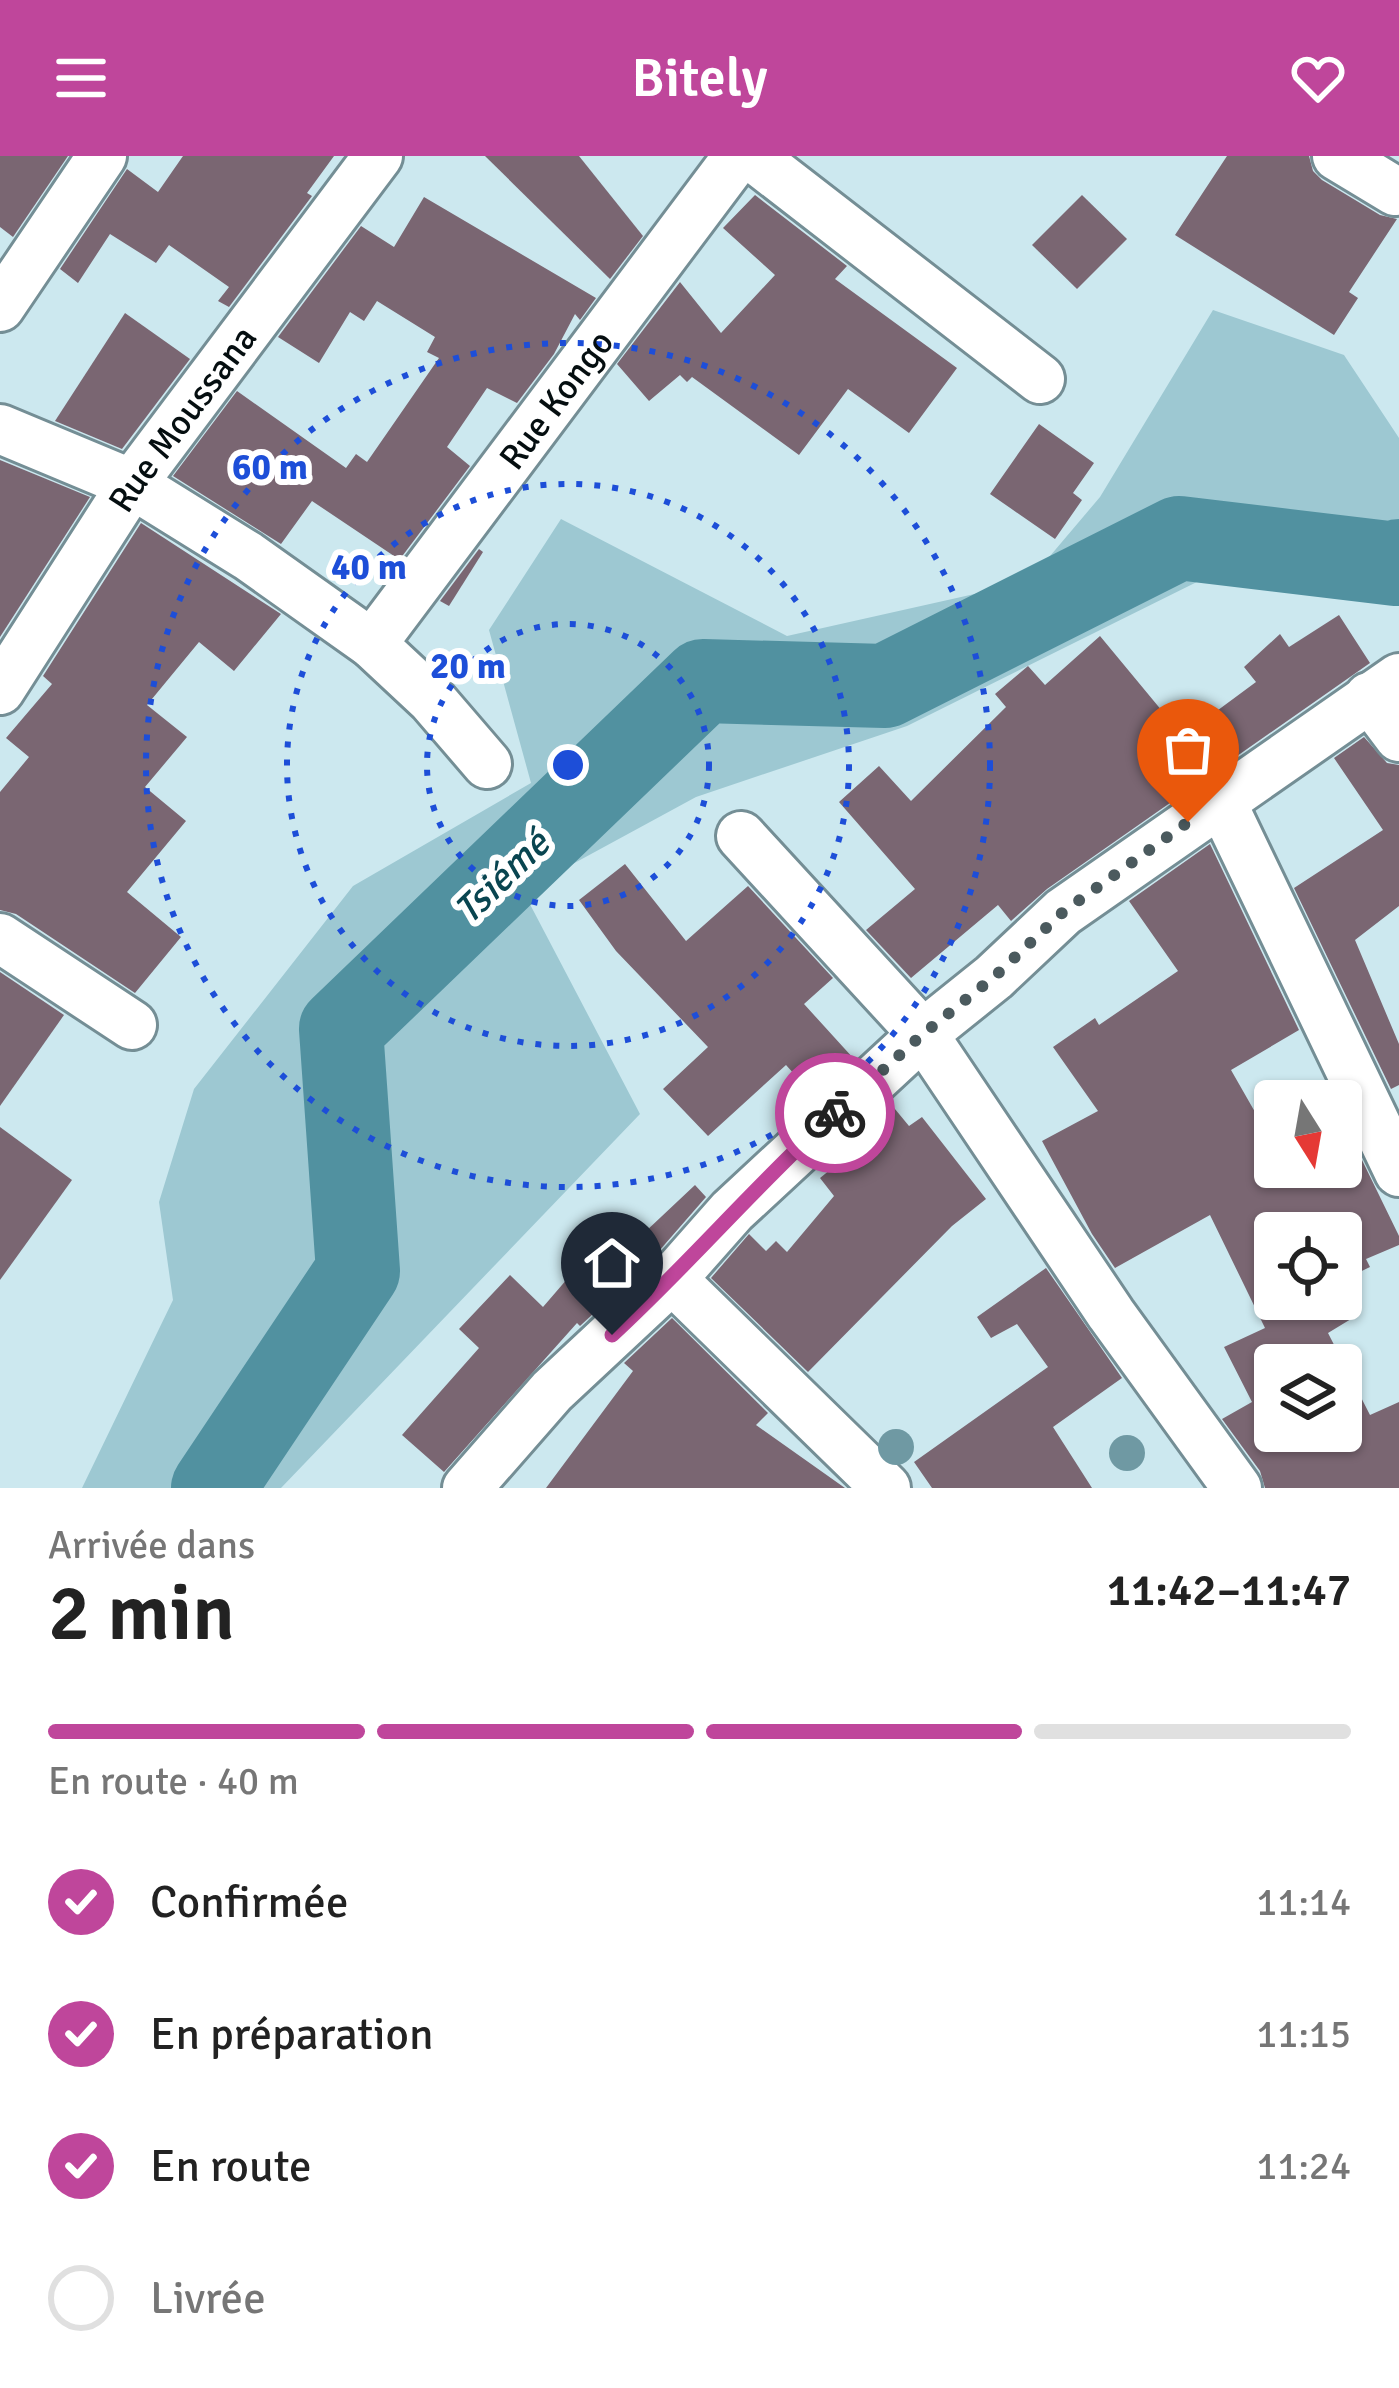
<!DOCTYPE html>
<html lang="fr">
<meta charset="utf-8">
<style>
body{margin:0;font-family:Signika,sans-serif;background:#f6f6f6;color:#222;height:100vh;display:flex;flex-direction:column;font-size:45px;white-space:nowrap}
*{box-sizing:border-box;margin:0}
p{font-size:39px;color:#767676}
.icon{flex:none;width:66px;height:66px;fill:none;stroke:currentColor;stroke-width:2;stroke-linecap:round;stroke-linejoin:round}
.map{position:relative;height:1332px;overflow:hidden}
.details{display:flex;flex-direction:column;background:#fff;flex:1}
.details>*{flex:none}
.needle{width:78px;rotate:169deg}
.tools{position:absolute;left:1254px;top:924px;display:grid;gap:24px}
.tools a{display:grid;place-items:center;width:108px;height:108px;border-radius:12px;background:#fff;box-shadow:0 3px 9px #0004;font-size:60px}
.pin{position:absolute;display:grid;place-items:center;width:102px;height:102px;color:#fff;margin:-123px -51px;border-radius:50% 50% 50% 0;rotate:-45deg;box-shadow:0 0 12px #0007}
.pin .icon{rotate:45deg}
.courier{position:absolute;display:grid;place-items:center;width:120px;height:120px;margin:-60px;border:9px solid #bf469b;border-radius:50%;background:#fff;color:#222;box-shadow:0 3px 15px #0007}
.overview em{font-style:normal;font-weight:600}
.overview div{display:flex;flex-direction:column-reverse}
.overview{display:flex;align-items:center;justify-content:space-between;height:204px;padding:0 48px}
h1{font-size:78px;font-weight:600;line-height:90px}
.bar{display:grid;grid-template-columns:repeat(4,1fr);gap:18px 12px;align-content:center;height:144px;padding:0 48px}
.bar i{height:15px;border-radius:9px;background:#e0e0e0}
.bar .current{background:#bf469b}
.bar p{grid-column:span 4}
ol{padding:0 48px;list-style:none}
li{display:flex;align-items:center;gap:36px;height:132px}
li p{margin-inline-start:auto}
li .icon{padding:12px;border-radius:50%;background:#bf469b;color:#fff;stroke-width:4}
li:last-child{color:#767676}
li i{width:66px;height:66px;border:6px solid #e0e0e0;border-radius:50%}
header{display:flex;justify-content:space-between;align-items:center;height:156px;padding:0 48px;background:#bf469b;color:#fff;font-size:54px;font-weight:600}
.map>svg:first-child{display:block}
</style>
<header><svg class="icon" aria-label="menu" viewBox="0 0 24 24"><path d="M4 6h16M4 12h16M4 18h16"/></svg>Bitely<svg class="icon" aria-label="heart" viewBox="0 0 24 24"><path d="M12 20l-8-8c-3-5 5-10 8-4 3-6 11-1 8 4z"/></svg></header>
<div class="map">
<svg width="1399" height="1332" viewBox="0 0 1399 1332">
<rect width="100%" height="100%" fill="#cce8ef"/>
<path fill="#9dc8d2" d="M1213,154L1344,199L1399,282V430L1342,442L1219,415L907,570L696,641L523,735L640,958L281,1332H82L173,1144L159,1046L194,933L353,730L531,627L489,474L561,363L787,480L1028,426L1100,341Z"/>
<g fill="none" stroke-linecap="round" stroke-linejoin="round">
<path stroke="#5191a0" stroke-width="84" d="M213,1332L358,1115L341,873L703,525L885,530L1179,382L1396,408L1399,405"/>
</g>
<g fill="#7a6672" fill-rule="evenodd">
<path d="M0,0H68L13,81L0,71Z"/>
<path d="M183,0H334L307,37L312,40L229,151L218,145L229,131L169,89L156,107L110,78L78,127L60,113L127,13L158,36Z"/>
<path d="M485,0H579L643,80L610,123Z"/>
<path d="M1227,0H1309L1313,15L1322,24L1380,59L1397,63L1349,136L1358,142L1334,179L1175,79Z"/>
<path d="M755,39L847,110L835,123L957,212L909,277L848,233L799,299L692,221L687,226L680,219L649,245L617,208L680,126L721,177L775,119L723,72Z"/>
<path d="M1082,39L1127,83L1077,133L1032,89Z"/>
<path d="M424,41L596,142L580,164L575,158L554,198L517,247L487,232L447,291L470,310L391,415L386,412L394,400L312,345L281,388L173,320L237,235L346,312L356,298L367,306L439,202L427,196L435,181L377,145L364,165L350,156L319,207L278,181L361,70L394,91Z"/>
<path d="M125,157L190,203L122,293L55,265Z"/>
<path d="M1039,268L1094,307L1073,337L1082,344L1055,383L990,338Z"/>
<path d="M0,304L90,341L0,481Z"/>
<path d="M141,367L281,458L234,515L199,486L147,549L187,581L145,631L186,665L127,736L181,781L135,837L16,758L0,754V636L29,601L6,582L52,528L43,520Z"/>
<path d="M479,393L483,396L449,450L440,445Z"/>
<path d="M1339,459L1370,507L1047,733L1011,765L998,749L911,822L866,774L915,733L839,646L879,610L911,645L1006,551L995,538L1028,510L1045,529L1100,480L1177,573L1181,569L1187,577L1256,526L1244,511L1280,478L1289,491Z"/>
<path d="M1364,581L1387,607L1399,609V750L1355,784L1399,888V929L1391,933L1294,732L1383,674L1334,602Z"/>
<path d="M1210,688L1299,874L1231,914L1271,984L1275,983V1011H1341V961L1399,1080V1089L1366,1103L1370,1111L1341,1125V1077H1275V1143H1339L1351,1163L1328,1177L1370,1259L1399,1246V1332H1265L1260,1315L1222,1263L1252,1246L1224,1191L1265,1172L1210,1059L1115,1112L1092,1078L1042,985L1098,955L1053,891L1095,862L1099,869L1178,815L1129,745ZM1275,1209H1341V1275H1275Z"/>
<path d="M625,708L686,785L748,730L833,822L804,848L854,903L814,940L786,909L708,980L663,933L708,891L616,795L579,744Z"/>
<path d="M0,816L64,859L0,950Z"/>
<path d="M890,947L909,970L922,961L986,1043L952,1070L808,1216L711,1122L749,1078L766,1095L776,1085L787,1096L834,1040L820,1022L851,997L845,989Z"/>
<path d="M0,971L72,1024L0,1124Z"/>
<path d="M695,1029L706,1041L652,1103L580,1170L577,1167L444,1316L402,1279L479,1192L459,1173L510,1119L543,1151L593,1093L611,1108Z"/>
<path d="M1046,1112L1122,1222L1053,1271L1092,1332H932L914,1306L1048,1211L1017,1168L991,1182L977,1161Z"/>
<path d="M672,1162L768,1257L756,1269L845,1332H546L633,1215L624,1207Z"/>
</g>
<g fill="none" stroke-linecap="round" stroke-linejoin="round">
<defs>
<g id="minor">
<path d="M752,0L1040,223"/>
<path d="M1337,0L1395,35"/>
<path d="M0,151L102,0"/>
<path d="M0,273L132,328L248,400L372,488L432,544L487,608"/>
<path id="s1" d="M372,488L738,0"/>
<path id="s2" d="M0,534L132,328L378,0"/>
<path d="M1369,541L1399,581"/>
<path d="M1220,643L1399,1016"/>
<path d="M741,680L923,878L1111,1158L1237,1332"/>
<path d="M0,782L132,869"/>
<path d="M672,1123L886,1332"/>
<path d="M467,1332L552,1235L672,1123L732,1055L923,878L994,821L1063,756L1399,522"/>
</g>
</defs>
<use href="#minor" stroke="#748e95" stroke-width="54"/>
<use href="#minor" stroke="#fff" stroke-width="48"/>
</g>
<g fill="#6f99a3">
<circle cx="896" cy="1291" r="18"/>
<circle cx="1127" cy="1297" r="18"/>
</g>
<g fill="none" stroke-linecap="round" stroke-linejoin="round">
<path stroke="#4b5a5e" stroke-width="12" stroke-dasharray="0 21.6" d="M835,957L923,878L994,821L1063,756L1188,666"/>
<path stroke="#bf469b" stroke-width="15" d="M612,1179C689,1108 757,1028 835,957"/>
</g>
<g fill="none" stroke="#1d4ed8" stroke-width="6" stroke-dasharray="6 12">
<circle cx="568" cy="609" r="141"/>
<circle cx="568" cy="609" r="281"/>
<circle cx="568" cy="609" r="422"/>
</g>
<g text-anchor="middle" stroke-width="12" stroke-linejoin="round" paint-order="stroke">
<g font-size="36" fill="#050e10" stroke="#fff">
<text dy="13" stroke="none"><textPath href="#s1" startOffset="306">Rue Kongo</textPath></text>
<text dy="13" stroke="none"><textPath href="#s2" startOffset="327">Rue Moussana</textPath></text>
</g>
<g font-size="39" font-style="italic" fill="#094550" stroke="#fff">
<text transform="translate(501 720) rotate(-44)" y="14">Tsiémé</text>
</g>
</g>
<circle cx="568" cy="609" r="18" fill="#1d4ed8" stroke="#fff" stroke-width="6"/>
<g font-size="36" text-anchor="middle" font-weight="bold" fill="#1d4ed8" stroke="#fff" stroke-width="12" stroke-linejoin="round" paint-order="stroke">
<text x="270" y="323">60 m</text>
<text x="369" y="423">40 m</text>
<text x="468" y="522">20 m</text>
</g>
</svg>
<div class="tools">
<a><svg class="needle" viewBox="-14 -14 28 28"><path d="M0-13l5 13h-10z" fill="#e53935"/><path d="M0 13l5-13h-10z" fill="#767676"/></svg></a>
<a><svg class="icon" aria-label="locate" viewBox="0 0 24 24"><circle cx="12" cy="12" r="6"/><path d="M12 2v4M12 18v4M2 12h4M18 12h4"/></svg></a>
<a><svg class="icon" aria-label="layers" viewBox="0 0 24 24"><path d="M12 4l9 5-9 5-9-5zM3 14l9 5 9-5"/></svg></a>
</div>
<div class="pin" style="left:1188px;top:666px;background:#ea580c"><svg class="icon" aria-label="bag" viewBox="0 0 24 24"><path d="M5 8h14l-1 12H6zM9 8a3 3 0 0 1 6 0"/></svg></div>
<div class="pin" style="left:612px;top:1179px;background:#1f2937"><svg class="icon" aria-label="home" viewBox="0 0 24 24"><path d="M3 11l9-7 9 7M6 9v11h12V9"/></svg></div>
<div class="courier" style="left:835px;top:957px"><svg class="icon" aria-label="bike" viewBox="0 0 24 24"><circle cx="6" cy="16" r="4"/><circle cx="18" cy="16" r="4"/><path d="M6 16l4-8h5l3 8M10 8l3 8H6M13 5h3"/></svg></div>
</div>
<section class="details">
<div class="overview"><div><h1>2 min</h1><p>Arrivée dans</p></div><em>11:42–11:47</em></div>
<div class="bar"><i class="current"></i><i class="current"></i><i class="current"></i><i></i><p>En route · 40 m</p></div>
<ol>
<li><svg class="icon" aria-label="check" viewBox="0 0 24 24"><path d="M5 12l5 5 9-10"/></svg>Confirmée<p>11:14</p></li>
<li><svg class="icon" aria-label="check" viewBox="0 0 24 24"><path d="M5 12l5 5 9-10"/></svg>En préparation<p>11:15</p></li>
<li><svg class="icon" aria-label="check" viewBox="0 0 24 24"><path d="M5 12l5 5 9-10"/></svg>En route<p>11:24</p></li>
<li><i></i>Livrée</li>
</ol>
</section>
